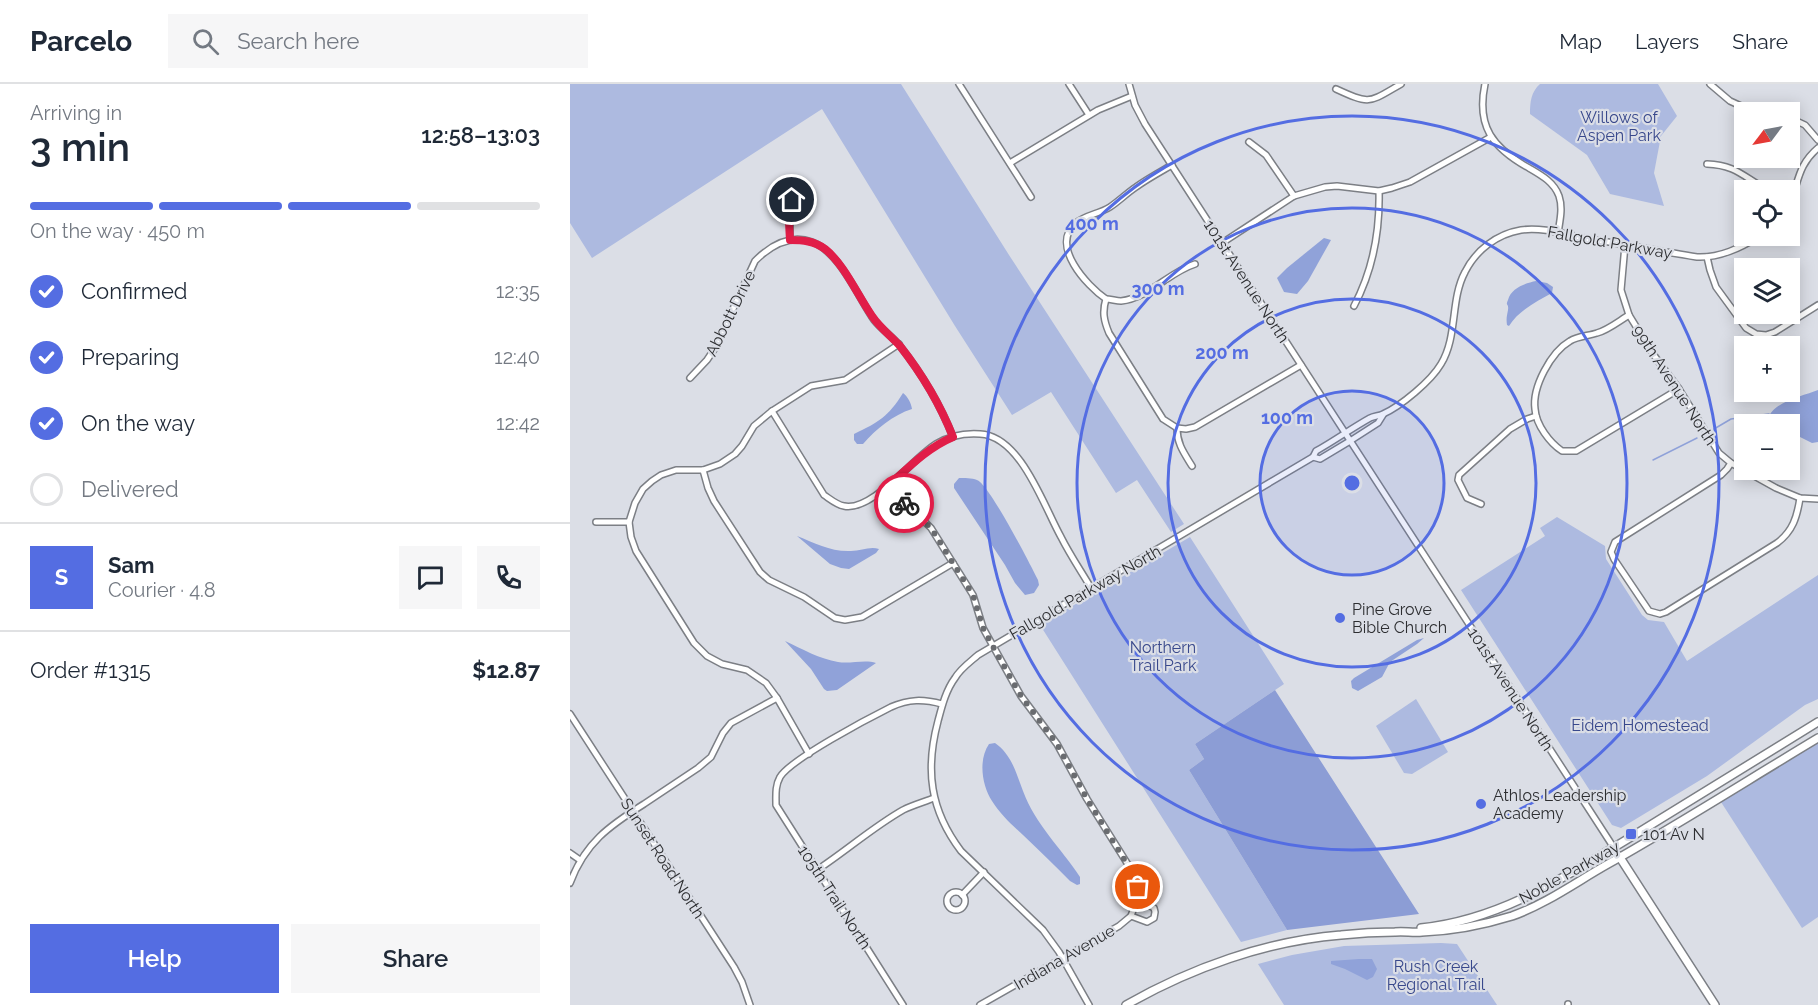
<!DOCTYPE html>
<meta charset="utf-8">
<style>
body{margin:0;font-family:Raleway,sans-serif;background:#f6f6f7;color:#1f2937;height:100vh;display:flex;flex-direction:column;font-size:22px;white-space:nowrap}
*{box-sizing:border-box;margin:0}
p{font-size:20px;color:#747a83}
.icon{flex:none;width:33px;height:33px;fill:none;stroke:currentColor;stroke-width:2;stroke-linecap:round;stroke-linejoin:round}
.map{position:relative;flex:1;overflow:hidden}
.details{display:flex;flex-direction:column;background:#fff;width:570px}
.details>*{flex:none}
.needle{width:39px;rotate:238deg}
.buttons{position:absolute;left:1164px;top:18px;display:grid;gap:12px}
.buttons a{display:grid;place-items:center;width:66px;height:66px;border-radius:0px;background:#fff;box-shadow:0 3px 15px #0003;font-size:30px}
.pin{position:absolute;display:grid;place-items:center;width:51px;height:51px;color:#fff;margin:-26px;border:3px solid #fff;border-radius:50%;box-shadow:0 2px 6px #0007}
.courier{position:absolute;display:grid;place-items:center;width:60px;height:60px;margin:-30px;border:4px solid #e11d48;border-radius:50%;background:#fff;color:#222;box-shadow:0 2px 8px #0007}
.overview em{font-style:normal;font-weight:600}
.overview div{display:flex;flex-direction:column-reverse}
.overview{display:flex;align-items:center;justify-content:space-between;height:102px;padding:0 30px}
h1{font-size:39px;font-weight:600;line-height:45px}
.bar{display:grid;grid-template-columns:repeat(4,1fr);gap:9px 6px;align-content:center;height:72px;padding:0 30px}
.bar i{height:8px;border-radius:4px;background:#e0e1e3}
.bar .selected{background:#546de2}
.bar p{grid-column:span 4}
.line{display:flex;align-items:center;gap:15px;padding:0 30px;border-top:2px solid #e0e1e3}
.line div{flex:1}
.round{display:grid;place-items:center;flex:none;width:63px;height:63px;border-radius:0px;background:#f6f6f7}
ol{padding:0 30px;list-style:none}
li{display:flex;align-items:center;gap:18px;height:66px}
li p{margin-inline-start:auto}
li .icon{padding:6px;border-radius:50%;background:#546de2;color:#fff;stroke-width:4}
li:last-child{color:#747a83}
li i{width:33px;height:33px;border:3px solid #e0e1e3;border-radius:50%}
.action{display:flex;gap:12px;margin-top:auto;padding:12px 30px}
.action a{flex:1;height:69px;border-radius:0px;background:#546de2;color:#fff;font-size:24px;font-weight:600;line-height:69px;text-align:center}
.action a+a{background:#f6f6f7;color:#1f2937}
header{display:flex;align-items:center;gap:36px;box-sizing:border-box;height:84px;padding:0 30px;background:#fff;border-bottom:2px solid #e0e1e3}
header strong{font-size:28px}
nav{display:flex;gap:33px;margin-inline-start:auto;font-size:21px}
.search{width:420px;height:54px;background:#f6f6f7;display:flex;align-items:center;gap:15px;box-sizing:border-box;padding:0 21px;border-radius:0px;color:#747a83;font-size:22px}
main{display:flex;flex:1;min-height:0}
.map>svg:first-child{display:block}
</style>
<header>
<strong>Parcelo</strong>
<div class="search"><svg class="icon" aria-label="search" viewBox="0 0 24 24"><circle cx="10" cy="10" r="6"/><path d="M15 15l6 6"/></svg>Search here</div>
<nav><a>Map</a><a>Layers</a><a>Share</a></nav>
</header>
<main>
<section class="details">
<div class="overview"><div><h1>3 min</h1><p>Arriving in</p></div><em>12:58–13:03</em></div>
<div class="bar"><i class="selected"></i><i class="selected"></i><i class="selected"></i><i></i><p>On the way · 450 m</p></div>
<ol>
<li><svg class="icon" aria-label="check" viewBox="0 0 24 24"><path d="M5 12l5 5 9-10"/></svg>Confirmed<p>12:35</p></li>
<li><svg class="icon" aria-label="check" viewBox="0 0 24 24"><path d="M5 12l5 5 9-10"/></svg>Preparing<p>12:40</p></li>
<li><svg class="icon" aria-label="check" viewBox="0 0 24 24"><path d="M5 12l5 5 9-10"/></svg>On the way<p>12:42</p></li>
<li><i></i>Delivered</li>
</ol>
<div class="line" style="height:108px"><b class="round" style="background:#546de2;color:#fff">S</b><div><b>Sam</b><p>Courier · 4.8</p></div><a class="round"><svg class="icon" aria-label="chat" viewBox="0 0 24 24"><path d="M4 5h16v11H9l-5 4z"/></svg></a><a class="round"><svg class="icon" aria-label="phone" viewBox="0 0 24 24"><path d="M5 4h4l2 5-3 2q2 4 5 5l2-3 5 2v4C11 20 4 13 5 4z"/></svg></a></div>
<div class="line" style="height:78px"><div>Order #1315</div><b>$12.87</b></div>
<div class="action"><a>Help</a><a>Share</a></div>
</section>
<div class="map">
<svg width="1248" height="921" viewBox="0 0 1248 921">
<rect width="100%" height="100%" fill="#dbdee6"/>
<g fill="#adbae0">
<path d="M0,0H331L439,171L614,440L601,448L567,396L546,409L481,308L442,331L385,242L252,25L22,174L0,139Z"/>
<path d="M970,0H1088L1107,32L1091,52L1084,89L1094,122L1040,110L1017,71L960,30C960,18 961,8 970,0Z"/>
<path d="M987,433L1035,462L1036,475L1072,531L1078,536L1094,538L1117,577L1248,491V615L1235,621L1137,692L1051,744L1042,741L891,506L975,452L970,444Z"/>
<path d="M620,453L714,600L625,660L634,675L619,686L717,846L671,858L470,541Z"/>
<path d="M846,615L878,668L842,690L834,689L806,642Z"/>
<path d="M1248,658V833L1232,844L1151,718Z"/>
<path d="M871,859L887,860L927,921H714L688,880L722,871L774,862Z"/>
</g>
<path fill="#8c9dd5" d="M705,606L849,830L717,846L619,686L634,675L625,660Z"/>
<g fill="#90a2d9">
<path d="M754,154L761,156L738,197L727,210L714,208L707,194L717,184Z"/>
<path d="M966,197L977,199L983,203L982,209C967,217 948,227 939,242L937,241C936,234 937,232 938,226C939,218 935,223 938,216C941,204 956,199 966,197Z"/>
<path d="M1248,306V358L1242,359L1220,348V340H1204L1198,337C1199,319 1233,312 1248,306Z"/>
<path d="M333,309C338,313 341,319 342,325C323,331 306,345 293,360H287L284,356V350C309,338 318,333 333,309Z"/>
<path d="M389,394C394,394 402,394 407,396C419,400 460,480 468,496L469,501L464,509L455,511L445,499L435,481L384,404V400Z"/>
<path d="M227,452C245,459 261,468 281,467C291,467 300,462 309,465L306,469L279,485L271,484L260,480Z"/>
<path d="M854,554L847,560L820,578L812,593L788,607L782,604L781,597L784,594L847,556Z"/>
<path d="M215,557C232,565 250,575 268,578C281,580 295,575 306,579L267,606L257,607L254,605L241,585Z"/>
<path d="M425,659C442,671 446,689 453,707C465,740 491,764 510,793V800L507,801L500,797C485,782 469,766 453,751C442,741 430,730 422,717C412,702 408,676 419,660Z"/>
<path d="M789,875H802L807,885L803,893L797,896L775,885L761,880V877Z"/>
</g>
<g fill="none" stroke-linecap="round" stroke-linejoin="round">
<g stroke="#90a2d9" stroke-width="1.5">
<path d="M1144,345L1161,335L1199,330"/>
<path d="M1083,376L1127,354"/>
</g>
<defs>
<g id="street">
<path d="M389,0L461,113"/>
<path d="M499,0L519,31"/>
<path d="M559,0L565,21L575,40L1044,764"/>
<path d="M915,0C906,43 923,64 959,84C971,91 984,98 989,112C993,124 990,136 988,149"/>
<path d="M1140,0L1160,17L1184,28"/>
<path d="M766,5C801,21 798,19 831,0"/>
<path d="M1220,34L1235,41L1248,56"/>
<path d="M679,58L696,71L724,112"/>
<path d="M440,79L528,26L562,12"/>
<path d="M1137,80C1167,81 1174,94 1198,106"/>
<path d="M602,81C590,88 577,95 566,103C557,109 549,117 540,123C529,130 515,131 506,139C479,161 517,202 536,215C532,228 534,237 539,249L593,335L607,344C607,360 614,369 622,382"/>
<path d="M1220,119C1229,97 1228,81 1248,64"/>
<path d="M220,156C219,136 221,120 227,101"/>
<path d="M652,159L724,112L755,103L767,102L809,107L822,104L840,98L921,53"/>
<path d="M1055,161L1051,206L1059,231L1083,270L1109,305L1149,369L1161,379L1206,404L1230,414L1248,415"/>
<path d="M1137,173L1140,186L1146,203L1176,244L1186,250L1196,251L1205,248L1248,221"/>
<path d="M536,215C541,215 546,217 551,217C579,214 599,188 625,180"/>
<path d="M784,222C803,186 810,147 809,107"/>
<path d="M1059,231C1049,237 1038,246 1027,249C1018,252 1008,252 1000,257C981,268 962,303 965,325C966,341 980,359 992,367H1006L1109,305"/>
<path d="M120,294L137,276L145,264L185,177C200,162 220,150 242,158C269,167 288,213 304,236C312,246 322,252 330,262C352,290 370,320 383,353"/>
<path d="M202,327L254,411C260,415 267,421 274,422C302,428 343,374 366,360C379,352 395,349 410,350C451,352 474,423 491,453C500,471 511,487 521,504"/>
<path d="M607,344L616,345L625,343L731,281"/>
<path d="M743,373L750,375L780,357L808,339L813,331"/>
<path d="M1161,379L1157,385L1151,391L1045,458L1041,468L1044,475L1079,527L1090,530L1096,528L1207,459C1223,447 1227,433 1230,414"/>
<path d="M133,386L138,404L144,417L190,488L199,496L234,513L265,534L275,536L292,533L383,479"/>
<path d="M318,402L361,444L403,511L413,544L451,612L487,660L517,715L562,787L568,803L567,815L561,832L549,842L410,921"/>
<path d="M911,420L897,414L888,396L889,391L940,345L957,335L966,332"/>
<path d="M26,438H59"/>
<path d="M0,630L164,883L172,898L180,921"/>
<path d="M239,670L207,614L196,599L177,586L152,580L137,572L124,559L66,467L61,453L59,438L65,419L73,405L82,397L91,391L106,386H133L150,380L165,370L172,362L184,342L202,327L241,302L275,296L329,260"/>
<path d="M0,769L10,776"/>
<path d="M247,786C276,767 303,743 333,726C343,721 354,718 364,714"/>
<path d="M0,799C15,759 39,742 74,720C92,708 110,696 128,684L141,673L153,649L161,639L207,614"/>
<circle cx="386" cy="817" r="9"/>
<path d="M392,811L414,788"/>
<path d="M561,832L577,838L584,834L585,828L584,824L567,815"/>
<path d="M333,921L206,721C206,711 205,702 210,693C221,675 299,634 321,623C339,615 353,615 372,620"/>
<path d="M519,921L489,868L473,846L391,767C360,726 355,686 368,637C372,622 376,606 385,594C390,585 400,578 408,571L743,373L746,367C764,357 782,344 800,334C804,332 809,332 813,330C831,322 861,297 871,280C888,252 880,216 895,188C906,166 927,150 951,146C972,143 994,150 1014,154C1052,160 1089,167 1127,173C1150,174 1170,164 1190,152"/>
<path d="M998,921V920"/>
</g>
<g id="secondary">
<path d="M1049,772L1145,921"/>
<path d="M851,844C932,836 998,791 1066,750C1127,713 1187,675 1248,638"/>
<path d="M556,921C621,884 696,857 771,851C789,849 807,848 825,848C834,847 843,849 852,848C882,847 913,841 942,832C976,820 1006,798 1038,780C1109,740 1178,696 1248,654"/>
</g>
</defs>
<use href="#street" stroke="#7c7f85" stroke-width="8"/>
<use href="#secondary" stroke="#7c7f85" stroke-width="10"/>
<use href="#street" stroke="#fff" stroke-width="5"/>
<use href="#secondary" stroke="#fff" stroke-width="7"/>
</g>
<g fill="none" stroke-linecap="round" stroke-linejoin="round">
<path stroke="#6a6c70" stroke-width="6" stroke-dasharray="0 10.8" d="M334,419L361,444L403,511L413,544L427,570L451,612L487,660L517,715L562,788L568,803"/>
<path stroke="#e11d48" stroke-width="8" d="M222,116L219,138L220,156C233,156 244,157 255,165C274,180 288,212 302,232C310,244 321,252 330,262C352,290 370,320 383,353C357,364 338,384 318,402L334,419"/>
</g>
<circle cx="782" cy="399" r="92" fill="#546de2" fill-opacity=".12"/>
<g fill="none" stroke="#546de2" stroke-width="3">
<circle cx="782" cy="399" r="92"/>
<circle cx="782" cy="399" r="184"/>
<circle cx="782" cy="399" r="275"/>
<circle cx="782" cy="399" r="367"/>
</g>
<g fill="#546de2" stroke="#dbdee6" stroke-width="2">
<circle cx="770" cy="534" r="6"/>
<circle cx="911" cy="720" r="6"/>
<rect x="1055" y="744" width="12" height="12" rx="3"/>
</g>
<g text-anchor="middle" stroke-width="4.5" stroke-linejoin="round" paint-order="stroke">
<g font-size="16" fill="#38488c" stroke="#dbdee6">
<text x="1049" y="39">Willows of<tspan x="1049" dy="18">Aspen Park</tspan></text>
<text x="593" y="569">Northern<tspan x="593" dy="18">Trail Park</tspan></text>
<text x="1070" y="647">Eidem Homestead</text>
<text x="866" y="888">Rush Creek<tspan x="866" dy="18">Regional Trail</tspan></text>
</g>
<g font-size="16" fill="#2d2e31" stroke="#dbdee6">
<text transform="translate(1040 158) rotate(10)" y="6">Fallgold Parkway</text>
<text transform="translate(677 197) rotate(57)" y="6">101st Avenue North</text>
<text transform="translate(160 229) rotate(-64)" y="6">Abbott Drive</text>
<text transform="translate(1105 301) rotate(57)" y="6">99th Avenue North</text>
<text transform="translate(515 508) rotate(-30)" y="6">Fallgold Parkway North</text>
<text transform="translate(941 605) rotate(57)" y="6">101st Avenue North</text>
<text transform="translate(93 774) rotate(57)" y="6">Sunset Road North</text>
<text transform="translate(999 788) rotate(-29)" y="6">Noble Parkway</text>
<text transform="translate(265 813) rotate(57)" y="6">105th Trail North</text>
<text transform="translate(494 873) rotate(-30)" y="6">Indiana Avenue</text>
</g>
<g font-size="16" fill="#2d2e31" stroke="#dbdee6" text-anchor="start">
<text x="782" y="531">Pine Grove<tspan x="782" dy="18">Bible Church</tspan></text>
<text x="923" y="717">Athlos Leadership<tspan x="923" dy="18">Academy</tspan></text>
<text x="1073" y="756">101 Av N</text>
</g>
</g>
<circle cx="782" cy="399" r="9" fill="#546de2" stroke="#dbdee6" stroke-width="3"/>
<g font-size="18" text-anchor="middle" font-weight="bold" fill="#546de2" stroke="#dbdee6" stroke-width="4.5" stroke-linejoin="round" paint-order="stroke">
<text x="522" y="146">400 m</text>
<text x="588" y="211">300 m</text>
<text x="652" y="275">200 m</text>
<text x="717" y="340">100 m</text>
</g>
</svg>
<div class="buttons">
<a><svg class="needle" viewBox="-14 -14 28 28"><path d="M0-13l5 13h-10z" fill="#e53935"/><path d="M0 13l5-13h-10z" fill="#747a83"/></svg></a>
<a><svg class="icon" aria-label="locate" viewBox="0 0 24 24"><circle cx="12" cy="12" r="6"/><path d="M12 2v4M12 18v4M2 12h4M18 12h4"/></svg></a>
<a><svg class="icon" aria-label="layers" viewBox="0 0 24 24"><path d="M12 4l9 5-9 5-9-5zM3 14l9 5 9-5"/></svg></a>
<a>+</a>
<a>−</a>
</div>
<div class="pin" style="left:568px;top:803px;background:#ea580c"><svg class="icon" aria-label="bag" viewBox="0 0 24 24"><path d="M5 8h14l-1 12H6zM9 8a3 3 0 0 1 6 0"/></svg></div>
<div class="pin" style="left:222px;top:116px;background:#1f2937"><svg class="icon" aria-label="home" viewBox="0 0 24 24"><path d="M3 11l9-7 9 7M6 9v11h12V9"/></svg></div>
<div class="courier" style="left:334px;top:419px"><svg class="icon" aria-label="bike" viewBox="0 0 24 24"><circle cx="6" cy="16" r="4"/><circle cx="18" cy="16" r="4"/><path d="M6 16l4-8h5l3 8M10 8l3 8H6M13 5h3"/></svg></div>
</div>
</main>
